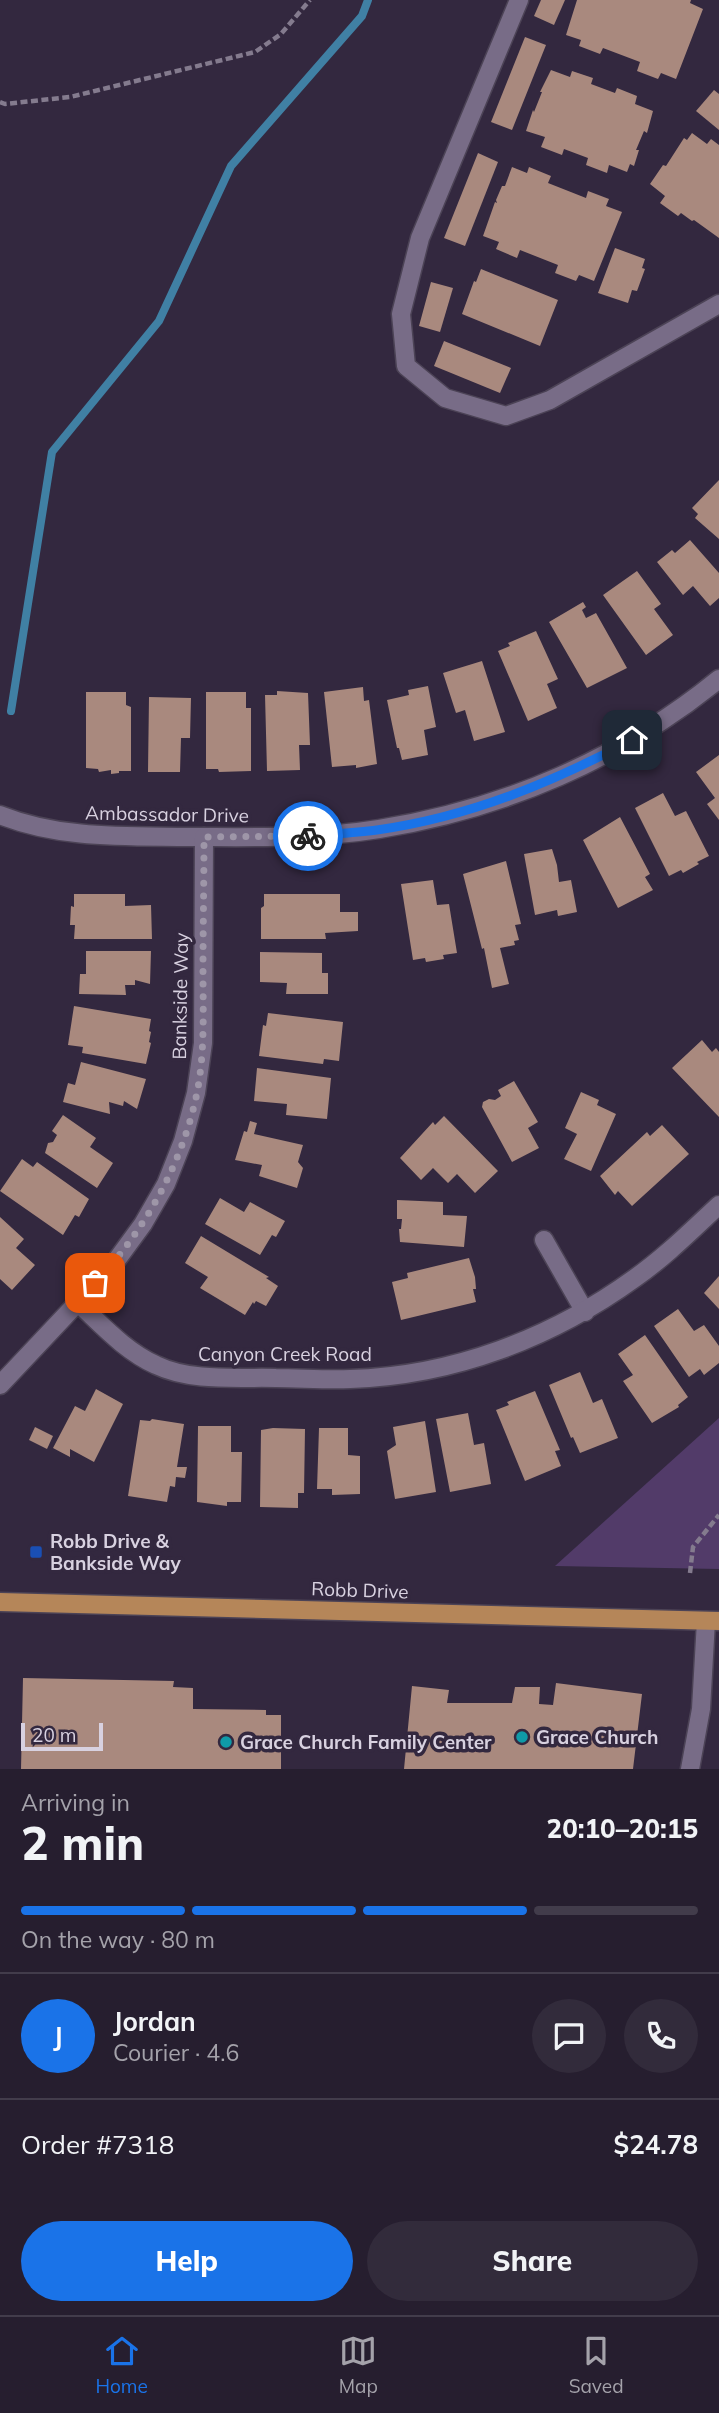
<!DOCTYPE html>
<meta charset="utf-8">
<style>
body{margin:0;font-family:Mulish,sans-serif;background:#322b3b;color:#f1f3f6;height:100vh;display:flex;flex-direction:column;font-size:26px;white-space:nowrap}
*{box-sizing:border-box;margin:0}
p{font-size:23px;color:#a4a2aa}
.icon{flex:none;width:38px;height:38px;fill:none;stroke:currentColor;stroke-width:2;stroke-linecap:round;stroke-linejoin:round}
.map{position:relative;height:1769px;overflow:hidden}
.side{display:flex;flex-direction:column;background:#261e2f;flex:1}
.side>*{flex:none}
.scale{position:absolute;left:21px;bottom:18px;width:82px;box-sizing:border-box;padding-left:7px;border:4px solid #d8d1e0;border-top:0;font-size:19px;line-height:24px;white-space:nowrap;color:#d8d1e0;-webkit-text-stroke:5px #33283f;paint-order:stroke}
.pin{position:absolute;display:grid;place-items:center;width:60px;height:60px;color:#fff;margin:-30px;border-radius:14px;box-shadow:0 4px 10px #0006}
.courier{position:absolute;display:grid;place-items:center;width:70px;height:70px;margin:-35px;border:5px solid #1a73e8;border-radius:50%;background:#fff;color:#222;box-shadow:0 2px 9px #0007}
.summary em{font-style:normal;font-weight:800}
.summary div{display:flex;flex-direction:column-reverse}
.summary{display:flex;align-items:center;justify-content:space-between;height:119px;padding:0 21px}
h1{font-size:46px;font-weight:800;line-height:52px}
.bar{display:grid;grid-template-columns:repeat(4,1fr);gap:10px 7px;align-content:center;height:84px;padding:0 21px}
.bar i{height:9px;border-radius:5px;background:#423c4b}
.bar .active{background:#1a73e8}
.bar p{grid-column:span 4}
.line{display:flex;align-items:center;gap:18px;padding:0 21px;border-top:2px solid #423c4b}
.line div{flex:1}
.round{display:grid;place-items:center;flex:none;width:74px;height:74px;border-radius:37px;background:#322b3b}
.cta{display:flex;gap:14px;margin-top:auto;padding:14px 21px}
.cta a{flex:1;height:80px;border-radius:42px;background:#1a73e8;color:#fff;font-size:28px;font-weight:800;line-height:80px;text-align:center}
.cta a+a{background:#322b3b;color:#f1f3f6}
.tabs{display:flex;justify-content:space-around;align-items:center;height:98px;border-top:2px solid #423c4b;background:#261e2f;font-size:19px;color:#a4a2aa}
.tabs a{display:grid;justify-items:center;gap:4px}
.tabs .active{color:#1a73e8}
.map>svg:first-child{display:block}
</style>
<div class="map">
<svg width="719" height="1769" viewBox="0 0 719 1769">
<rect width="100%" height="100%" fill="#33283f"/>
<path fill="#523b69" d="M719,1418V1569L555,1566Z"/>
<g fill="none" stroke-linecap="round" stroke-linejoin="round">
<path stroke="#4080a4" stroke-width="8" d="M11,711L52,452L159,321L231,166L362,16L368,0"/>
</g>
<g fill="#a9897e">
<path d="M541,0H565L554,25L534,16Z"/>
<path d="M577,0H691L690,3L703,9L676,79L661,73L658,79L637,71L640,62L603,48L600,54L579,46L581,40L566,35Z"/>
<path d="M525,37L546,45L512,130L491,122Z"/>
<path d="M551,70L570,77L572,71L593,78L591,84L615,93L617,88L637,96L635,104L653,111L647,133L644,131L636,150H639L634,166L630,164L627,172L609,165L607,173L586,165L588,158L564,149L562,155L541,147L545,137L526,131L533,110L534,112L542,92H540Z"/>
<path d="M714,90L719,94V130L696,111Z"/>
<path d="M692,133L707,144L711,139L719,145V238L694,220L692,221L681,213L678,216L660,203L665,196L650,184L663,165L666,166L684,138L687,140Z"/>
<path d="M478,153L498,162L465,246L444,238Z"/>
<path d="M512,167L527,173L529,167L551,176L548,183L586,198L588,191L609,199L606,206L622,212L594,281L579,275L576,281L555,273L558,265L520,250L517,258L496,249L499,242L483,236L495,202L497,203L496,200L502,186H505Z"/>
<path d="M615,248L645,259L642,268L645,269L637,291L632,290L628,303L598,293Z"/>
<path d="M481,269L558,300L540,346L462,314L474,281L476,282Z"/>
<path d="M431,282L453,288L440,332L419,326Z"/>
<path d="M444,341L511,368L500,393L434,366Z"/>
<path d="M719,480V539L695,518L698,514L692,508Z"/>
<path d="M690,540L719,573V598L710,606L693,586L683,595L657,562L672,550L675,553Z"/>
<path d="M637,571L661,604L654,609L673,635L646,655L603,595Z"/>
<path d="M583,602L586,607L582,610L586,618L596,613L627,668L587,688L549,622Z"/>
<path d="M536,631L558,679L547,684L557,708L528,721L498,651L510,646L508,643Z"/>
<path d="M482,661L505,732L474,741L465,710L456,713L443,673Z"/>
<path d="M428,686L436,727L424,730L428,755L402,760L399,748H397L387,700L409,695L408,690Z"/>
<path d="M363,687L364,701L369,700L377,764L356,768V765L332,767L324,692Z"/>
<path d="M277,691L308,693L310,745H299L300,770L267,771L265,695H277Z"/>
<path d="M86,692H126V705L131,707V771H119V773L111,774V770L99,772L98,769L86,768Z"/>
<path d="M206,692H246V708H251V771L219,772L218,769H206Z"/>
<path d="M149,697L191,698L190,738H181L180,772H148Z"/>
<path d="M719,755V820L707,804L715,798L696,772Z"/>
<path d="M663,793L675,816L686,811L709,856L697,862L699,864L683,873L681,870L669,876L635,808Z"/>
<path d="M620,817L650,874L645,877L653,890L618,908L583,840Z"/>
<path d="M552,849L557,865L559,882L571,880L577,912L558,916L557,910L535,915L524,854Z"/>
<path d="M506,861L521,924L515,925L519,940L514,941L515,945L500,948L509,984L492,988L484,948L482,949L463,874Z"/>
<path d="M433,880L437,905L449,904L457,953L443,955L444,959L426,962L425,958L413,960L401,884Z"/>
<path d="M74,894H125V906L151,905L152,939H74L75,925H70L71,906L74,907Z"/>
<path d="M264,894H340V912H358V931L325,933L326,939H261V908L264,906Z"/>
<path d="M86,951H151L150,984L135,980V985H125L126,995L79,994L80,974H86Z"/>
<path d="M260,952L322,953V973H328V994H286L287,983L260,982Z"/>
<path d="M74,1006L151,1019L149,1031L151,1032L149,1042L151,1043L146,1064L82,1053L83,1047L68,1045Z"/>
<path d="M268,1013L343,1022L339,1061L324,1059L323,1064L259,1056L263,1025L266,1026Z"/>
<path d="M702,1040L712,1052L716,1048L719,1052V1117L672,1068Z"/>
<path d="M81,1062L146,1079L137,1109L124,1101L123,1106L109,1102L110,1114L63,1102L68,1083L75,1085Z"/>
<path d="M257,1068L331,1078L327,1119L286,1115L287,1104L254,1101Z"/>
<path d="M514,1081L538,1122L528,1128L539,1148L512,1162L482,1107L483,1102L489,1099L495,1100L501,1096L498,1090Z"/>
<path d="M581,1092L599,1100L597,1105L616,1114L591,1171L564,1159L577,1134L565,1128Z"/>
<path d="M63,1115L96,1138L90,1147L113,1163L97,1188L45,1153L48,1143L53,1142L57,1135L52,1131Z"/>
<path d="M444,1116L498,1171L475,1193L457,1174L448,1183L433,1168L421,1180L400,1158L433,1122L435,1125Z"/>
<path d="M250,1121L257,1123L254,1134L303,1145L298,1162L303,1168L297,1188L259,1176L262,1165L235,1160L244,1131L247,1132Z"/>
<path d="M662,1125L689,1154L632,1206L618,1191L615,1195L600,1176L647,1132L650,1136Z"/>
<path d="M22,1159L33,1167L37,1162L89,1199L79,1217L75,1215L63,1235L0,1191Z"/>
<path d="M220,1198L244,1212L250,1202L285,1221L276,1237L272,1235L260,1255L205,1224Z"/>
<path d="M397,1200L443,1202V1215L467,1216L464,1247L400,1242L399,1229H401L402,1219H397Z"/>
<path d="M0,1217L24,1239L16,1248L35,1265L12,1290L0,1279Z"/>
<path d="M201,1236L269,1277L266,1278L278,1286L266,1306L256,1301L254,1304L253,1302L245,1315L200,1288L208,1277L185,1263Z"/>
<path d="M469,1258L475,1277L476,1289H473L476,1302L401,1320L392,1282L408,1278L407,1273Z"/>
<path d="M719,1276V1309L704,1293Z"/>
<path d="M678,1309L694,1331L704,1325L719,1346V1363L704,1375L700,1369L689,1377L654,1326Z"/>
<path d="M645,1335L688,1397L678,1405L679,1407L652,1423L623,1381L633,1375L618,1354Z"/>
<path d="M580,1372L593,1403L602,1399L618,1438L580,1453L573,1437L571,1438L549,1385Z"/>
<path d="M96,1389L123,1404L94,1462L70,1449V1457L53,1448L75,1406L85,1411Z"/>
<path d="M535,1391L560,1450L555,1451L561,1466L525,1481L496,1410L509,1405L507,1402Z"/>
<path d="M468,1413L474,1445L484,1443L491,1484L450,1492L436,1419Z"/>
<path d="M152,1419L184,1424L177,1467H187L185,1478L176,1477L175,1487L170,1486L167,1502L128,1496L140,1420L150,1421Z"/>
<path d="M425,1421L436,1492L395,1499L387,1451L396,1445L393,1427Z"/>
<path d="M198,1426H231V1452H242L241,1502H227V1506L197,1502Z"/>
<path d="M35,1427L53,1436L47,1449L29,1440Z"/>
<path d="M273,1428L305,1429L304,1493H298V1508L260,1507L261,1430Z"/>
<path d="M319,1428H348V1455L360,1456V1494L332,1495V1489H317Z"/>
<path d="M23,1678L174,1681L173,1687L193,1688V1709L266,1710V1715H281V1769H21Z"/>
<path d="M556,1683L642,1694L633,1769H404L412,1686L449,1690L447,1703H512L515,1687H540L539,1704L553,1705Z"/>
</g>
<g fill="none" stroke-linecap="round" stroke-linejoin="round">
<defs>
<g id="minor">
<path d="M519,0L420,238L401,314L406,366L445,398L506,416L550,400L719,304"/>
<path d="M0,815C60,839 125,836 188,837C251,837 317,839 379,829C504,809 621,759 719,679"/>
<path d="M544,1240L585,1312"/>
<path d="M77,1302C102,1325 125,1351 156,1365C191,1382 237,1377 276,1378C300,1378 325,1380 350,1379C453,1376 552,1338 635,1278C665,1257 692,1230 719,1205"/>
<path d="M0,1385L113,1265L143,1224L166,1184L183,1141L196,1093L203,1043L204,837"/>
<path d="M690,1769L701,1709L706,1621"/>
</g>
<path id="major" d="M0,1602L719,1621"/>
</defs>
<use href="#minor" stroke="#4c4356" stroke-width="21"/>
<use href="#major" stroke="#4c4356" stroke-width="21"/>
<g stroke="#847b8e" stroke-width="4.5" stroke-dasharray="7 3.5" stroke-linecap="butt">
<path d="M0,102L5,104L70,97L255,52L281,34L310,0"/>
<path d="M690,1573L693,1547L719,1515"/>
</g>
<use href="#minor" stroke="#786c87" stroke-width="18"/>
<use href="#major" stroke="#b58659" stroke-width="18"/>
</g>
<g fill="none" stroke-linecap="round" stroke-linejoin="round">
<path stroke="#9e96a8" stroke-width="7" stroke-dasharray="0 12.6" d="M95,1283C145,1230 182,1165 197,1093C205,1052 203,1011 203,970C203,926 204,881 204,837L308,836"/>
<path stroke="#1a73e8" stroke-width="9" d="M308,836C331,834 355,833 377,830C469,817 551,783 632,740"/>
</g>
<rect fill="#1a4fb4" stroke="#33283f" stroke-width="2.5" x="29" y="1545" width="14" height="14" rx="3.5"/>
<g fill="#0f9aa8" stroke="#33283f" stroke-width="2.5">
<circle cx="522" cy="1737" r="7"/>
<circle cx="226" cy="1742" r="7"/>
</g>
<g text-anchor="middle" stroke-width="7" stroke-linejoin="round" paint-order="stroke">
<g font-size="19" fill="#d8d1e0" stroke="#33283f">
<text transform="translate(167 814) rotate(1)" y="7">Ambassador Drive</text>
<text transform="translate(180 996) rotate(-89)" y="7">Bankside Way</text>
<text x="285" y="1361">Canyon Creek Road</text>
<text transform="translate(360 1590) rotate(2)" y="7">Robb Drive</text>
</g>
<g font-size="19" font-weight="bold" fill="#d8d1e0" stroke="#33283f" text-anchor="start">
<text x="50" y="1548">Robb Drive &amp;<tspan x="50" dy="22">Bankside Way</tspan></text>
<text x="536" y="1744">Grace Church</text>
<text x="240" y="1749">Grace Church Family Center</text>
</g>
</g>
</svg>
<div class="scale">20 m</div>
<div class="pin" style="left:95px;top:1283px;background:#ea580c"><svg class="icon" aria-label="bag" viewBox="0 0 24 24"><path d="M5 8h14l-1 12H6zM9 8a3 3 0 0 1 6 0"/></svg></div>
<div class="pin" style="left:632px;top:740px;background:#1f2937"><svg class="icon" aria-label="home" viewBox="0 0 24 24"><path d="M3 11l9-7 9 7M6 9v11h12V9"/></svg></div>
<div class="courier" style="left:308px;top:836px"><svg class="icon" aria-label="bike" viewBox="0 0 24 24"><circle cx="6" cy="16" r="4"/><circle cx="18" cy="16" r="4"/><path d="M6 16l4-8h5l3 8M10 8l3 8H6M13 5h3"/></svg></div>
</div>
<section class="side">
<div class="summary"><div><h1>2 min</h1><p>Arriving in</p></div><em>20:10–20:15</em></div>
<div class="bar"><i class="active"></i><i class="active"></i><i class="active"></i><i></i><p>On the way · 80 m</p></div>
<div class="line" style="height:126px"><b class="round" style="background:#1a73e8;color:#fff">J</b><div><b>Jordan</b><p>Courier · 4.6</p></div><a class="round"><svg class="icon" aria-label="chat" viewBox="0 0 24 24"><path d="M4 5h16v11H9l-5 4z"/></svg></a><a class="round"><svg class="icon" aria-label="phone" viewBox="0 0 24 24"><path d="M5 4h4l2 5-3 2q2 4 5 5l2-3 5 2v4C11 20 4 13 5 4z"/></svg></a></div>
<div class="line" style="height:91px"><div>Order #7318</div><b>$24.78</b></div>
<div class="cta"><a>Help</a><a>Share</a></div>
</section>
<nav class="tabs">
<a class="active"><svg class="icon" aria-label="home" viewBox="0 0 24 24"><path d="M3 11l9-7 9 7M6 9v11h12V9"/></svg>Home</a>
<a><svg class="icon" aria-label="map" viewBox="0 0 24 24"><path d="M3 6l6-2 6 2 6-2v14l-6 2-6-2-6 2zM9 4v14M15 6v14"/></svg>Map</a>
<a><svg class="icon" aria-label="saved" viewBox="0 0 24 24"><path d="M7 4h10v16l-5-4-5 4z"/></svg>Saved</a>
</nav>
